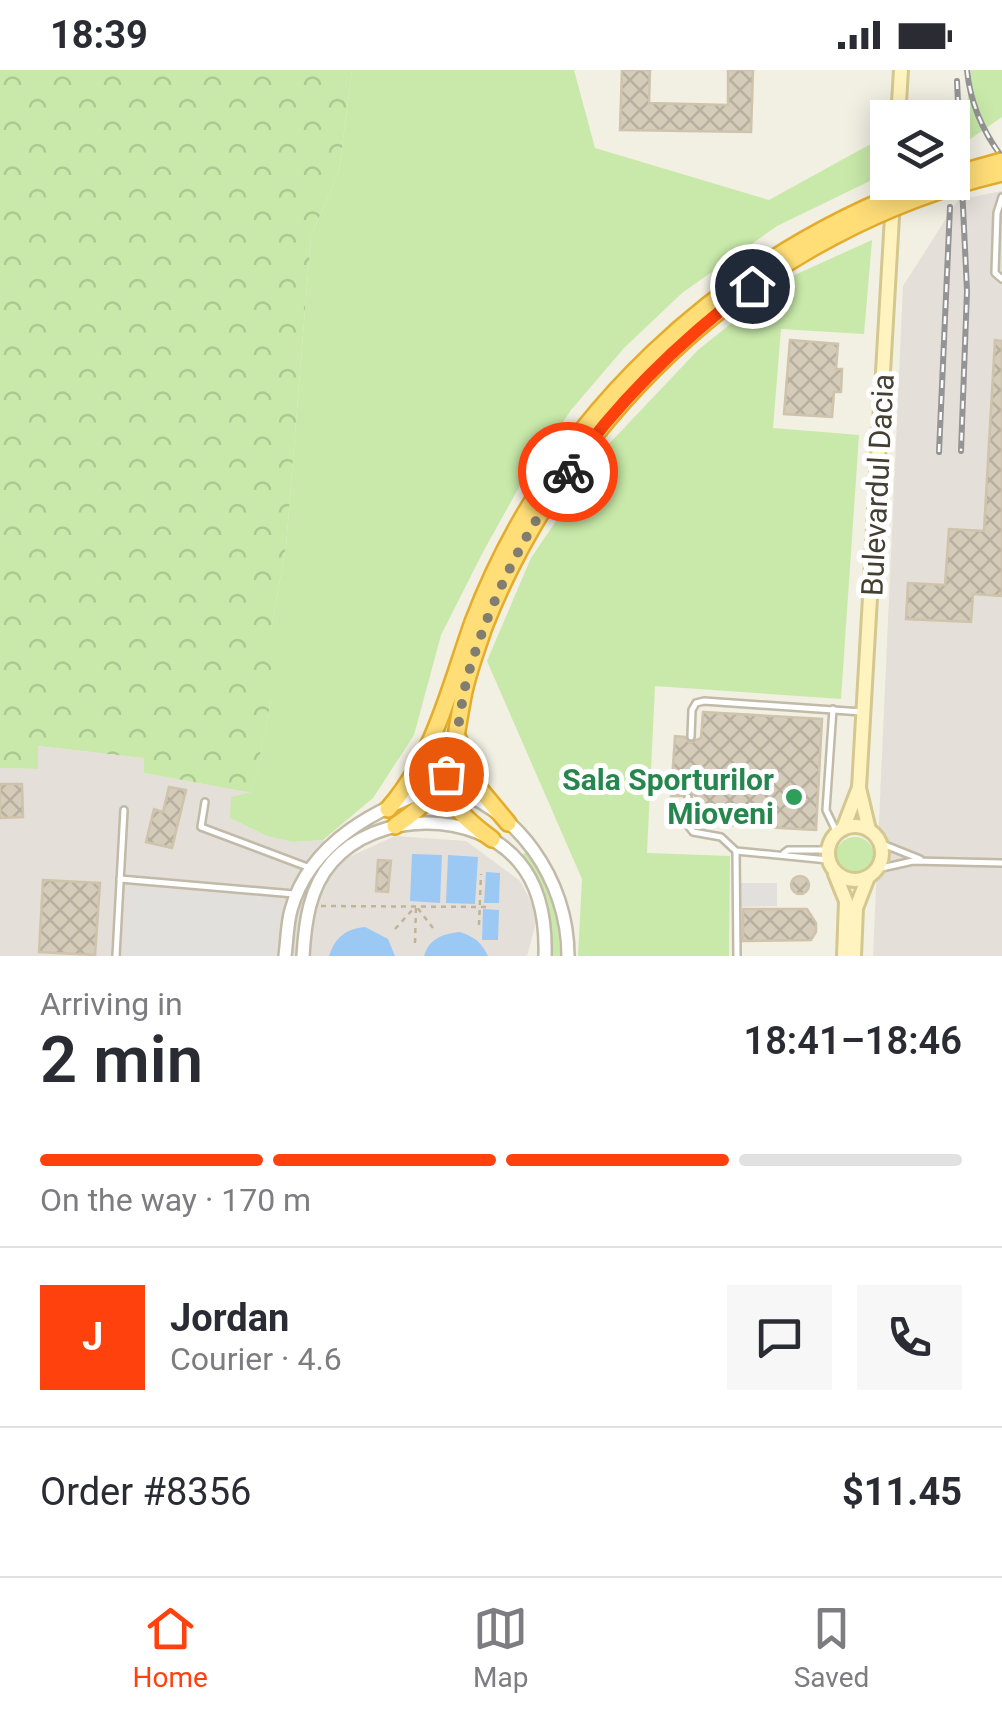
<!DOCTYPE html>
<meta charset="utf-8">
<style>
body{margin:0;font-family:Roboto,sans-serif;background:#f7f7f7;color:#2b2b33;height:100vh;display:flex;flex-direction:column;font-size:38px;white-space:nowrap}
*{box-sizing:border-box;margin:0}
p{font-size:32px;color:#7c7c81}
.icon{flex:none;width:55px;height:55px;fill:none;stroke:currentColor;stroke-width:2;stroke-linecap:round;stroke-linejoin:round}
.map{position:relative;height:886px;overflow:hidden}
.sheet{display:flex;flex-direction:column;background:#fff;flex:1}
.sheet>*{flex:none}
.tools{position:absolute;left:870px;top:30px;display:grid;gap:20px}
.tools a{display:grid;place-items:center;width:100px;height:100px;border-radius:0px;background:#fff;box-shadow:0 5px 25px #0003;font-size:50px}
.pin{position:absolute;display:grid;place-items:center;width:85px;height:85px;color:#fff;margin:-42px;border:5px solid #fff;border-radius:50%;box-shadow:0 2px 10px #0007}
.courier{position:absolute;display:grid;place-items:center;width:100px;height:100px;margin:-50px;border:8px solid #ff410d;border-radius:50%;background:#fff;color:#222;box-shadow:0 2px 12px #0007}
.head em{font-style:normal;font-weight:600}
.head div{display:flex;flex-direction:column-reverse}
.head{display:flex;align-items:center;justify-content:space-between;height:170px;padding:0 40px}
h1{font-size:65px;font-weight:600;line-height:75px}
.bar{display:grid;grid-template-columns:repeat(4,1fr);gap:15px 10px;align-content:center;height:120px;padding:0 40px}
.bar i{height:12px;border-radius:8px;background:#e1e1e2}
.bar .active{background:#ff410d}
.bar p{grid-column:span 4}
.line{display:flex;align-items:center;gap:25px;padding:0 40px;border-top:2px solid #e1e1e2}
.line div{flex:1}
.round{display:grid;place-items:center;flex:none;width:105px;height:105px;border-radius:0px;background:#f7f7f7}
.status{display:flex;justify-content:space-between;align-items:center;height:70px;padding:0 50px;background:#fff;direction:ltr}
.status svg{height:28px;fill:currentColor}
.dock{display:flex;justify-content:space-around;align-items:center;height:140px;border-top:2px solid #e1e1e2;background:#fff;font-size:28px;color:#7c7c81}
.dock a{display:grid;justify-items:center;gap:5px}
.dock .active{color:#ff410d}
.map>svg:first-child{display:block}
</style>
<div class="status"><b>18:39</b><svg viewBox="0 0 49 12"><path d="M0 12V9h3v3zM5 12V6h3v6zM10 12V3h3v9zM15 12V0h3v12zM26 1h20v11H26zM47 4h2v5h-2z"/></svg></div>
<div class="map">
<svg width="1002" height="886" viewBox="0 0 1002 886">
<defs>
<pattern id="forest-crowns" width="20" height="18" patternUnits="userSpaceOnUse" patternTransform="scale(2.5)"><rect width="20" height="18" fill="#c8e9a9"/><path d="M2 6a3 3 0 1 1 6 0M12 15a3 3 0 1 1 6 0" fill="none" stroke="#adc992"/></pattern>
<pattern id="building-cross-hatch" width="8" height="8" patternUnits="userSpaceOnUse" patternTransform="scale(2.5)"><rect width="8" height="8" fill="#d4cbb8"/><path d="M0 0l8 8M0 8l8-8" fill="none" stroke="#b7af9f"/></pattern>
</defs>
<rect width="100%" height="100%" fill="#f2efe3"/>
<g fill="#e4dfd8">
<path d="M1002,121V886H873L903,216L958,130Z"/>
<path d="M37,676L145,688L144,703L252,723L230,748L267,766L294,772L323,770L349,787L395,766L466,771L520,811L538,845L527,886H0V698L37,699Z"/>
</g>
<g fill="#c8e9a9">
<path d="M352,0H574L595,78L769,130L887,65V77L874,109L777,156L682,223L624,278L571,340L523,410L483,482L441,565L414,665L373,728L323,770L293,772L267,766L230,748L231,727L252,722L271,630V560L286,476L311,166L339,101Z"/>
<path d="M971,0H1002V47L963,74Z"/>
<path d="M872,170L864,264L781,259L773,358L859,365L841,629L655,616L647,783L730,786L729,886H578L582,809L487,591L531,488L607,376L698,280L788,208Z"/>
<circle cx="855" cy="786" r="19"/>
<path d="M526,782C550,815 559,845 560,886H553L549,836L522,785Z"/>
</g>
<path fill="url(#forest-crowns)" d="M0,0H352L339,101L311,166L286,476L271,560V630L252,723L144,703V688L38,676V699L0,698Z"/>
<g fill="#e2e0dc">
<path d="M736,813H777V836L737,837Z"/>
<path d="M130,818L278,828L274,886H125Z"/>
</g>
<g fill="#9bc9f3">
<path d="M412,784L442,785L440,833L410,831Z"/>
<path d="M448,785L478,787L475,834L446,833Z"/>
<path d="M486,802L500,803L499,833H484Z"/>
<path d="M483,839L499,840L498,870H482Z"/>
<path d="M365,857L388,869L395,886H329C335,867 346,859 365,857Z"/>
<path d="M459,862C474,866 481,872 488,886H424C429,869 442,864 459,862Z"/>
</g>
<g fill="url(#building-cross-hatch)" stroke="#cfc3ab" stroke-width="2.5">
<path d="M622,0H650L649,33L728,35V0H753L751,62L620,60Z"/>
<path d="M790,270L838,274L836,299H842L841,322H834L832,347L784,344Z"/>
<path d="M995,270L1002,271V526L973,524L971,552L906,549L908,513L945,515L949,459L984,461Z"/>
<path d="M703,642L822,649L816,760L695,753L697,727L688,721L682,726H671L675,666L685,667L690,673L701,668Z"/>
<path d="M0,714H22L23,747L0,748Z"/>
<path d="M169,717L186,720L172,778L146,772L154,739L163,742Z"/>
<path d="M378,790L391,791L388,822L376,821Z"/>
<circle cx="800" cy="815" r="9"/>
<path d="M43,810L100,813L95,885L39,882Z"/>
<path d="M743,839H807L816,853V862L811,870L743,871Z"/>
</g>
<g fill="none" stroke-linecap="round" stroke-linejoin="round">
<defs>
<g id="service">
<path d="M1002,127L997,143L995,203L1002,209"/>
<path d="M833,639L826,740L837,763"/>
<path d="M691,667L692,640L696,633L704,631L862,642"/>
<path d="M688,727L686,753L693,762L721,767L736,781L828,790"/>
<path d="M205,732L201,757L310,798"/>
<path d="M880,773L920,789"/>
<path d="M736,781L737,886"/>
<path d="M784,783L788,780H828"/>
<path d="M877,799L913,791L1002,793"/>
<path d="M120,809L294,824"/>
<path d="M116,886L124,740"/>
</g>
<g id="tertiary">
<path d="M285,886C287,871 287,854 291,840C310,771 379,737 441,716C517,735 568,810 568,886"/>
<path d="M303,886C305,853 309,818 332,792C376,741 475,739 519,792C541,818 546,853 545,886"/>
</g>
<g id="secondary">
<path d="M898,48L901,0"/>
<circle cx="855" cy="783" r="27"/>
<path d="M843,759L858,720"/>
<path d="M869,760L859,718L894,112"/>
<path d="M835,804L846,831L844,886"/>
<path d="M854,886L856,838L868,807"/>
</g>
<g id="trunk">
<path d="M435,665C438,719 448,737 492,769"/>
<path d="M458,668L473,711L508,753"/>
<path d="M388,739C434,687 450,617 473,552"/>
<path d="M395,756C454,716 450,696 462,632C466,606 476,582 484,557"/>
</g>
</defs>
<use href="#service" stroke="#c1baa8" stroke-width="10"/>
<use href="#tertiary" stroke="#c1baa8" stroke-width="16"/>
<use href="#secondary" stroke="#d4c790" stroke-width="18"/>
<use href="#trunk" stroke="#e4ac2b" stroke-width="20"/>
<g stroke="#c0b496" stroke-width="2.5" stroke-dasharray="5 5" stroke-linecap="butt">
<path d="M321,836L491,837"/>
<path d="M479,855L481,804"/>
<path d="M395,859L415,837"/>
<path d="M415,873L416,836L433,858"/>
</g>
<use href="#service" stroke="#fff" stroke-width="5"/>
<use href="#tertiary" stroke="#fff" stroke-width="11"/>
<use href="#secondary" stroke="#fff4c0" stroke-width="12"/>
<use href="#trunk" stroke="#ffde78" stroke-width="15"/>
<defs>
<g id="rail">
<path d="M967,0C970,31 983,62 1002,87"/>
<path d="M957,11L967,221L961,381"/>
<path d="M939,382L950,137"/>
</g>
</defs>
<use href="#rail" stroke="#949494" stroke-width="6"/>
<use href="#rail" stroke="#fff" stroke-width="2.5" stroke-dasharray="8" stroke-linecap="butt"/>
<defs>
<g id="trunk-bridge">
<path d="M952,105L1002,91"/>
<path d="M473,552C552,345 722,188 929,112"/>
<path d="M484,557C572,334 768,158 1002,103"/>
</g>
</defs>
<use href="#trunk-bridge" stroke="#e4ac2b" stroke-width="20" stroke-linecap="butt"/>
<use href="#trunk-bridge" stroke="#ffde78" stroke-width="15"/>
</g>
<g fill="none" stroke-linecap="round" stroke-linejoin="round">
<path stroke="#817d71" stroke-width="10" stroke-dasharray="0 18" d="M446,704C459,671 459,638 468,605C489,533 524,463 568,402"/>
<path stroke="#ff410d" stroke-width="12" d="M568,402C619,329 681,270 752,216"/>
</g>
<circle fill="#2e9e5b" stroke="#fff" stroke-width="4" cx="794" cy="727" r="10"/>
<g text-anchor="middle" stroke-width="10" stroke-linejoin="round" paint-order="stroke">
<g font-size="30" fill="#443f33" stroke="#fff">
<text transform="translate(878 415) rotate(-87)" y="10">Bulevardul Dacia</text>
</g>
<g font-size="30" font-weight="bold" fill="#27864d" stroke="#fff" text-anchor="end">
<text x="774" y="720">Sala Sporturilor<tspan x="774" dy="34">Mioveni</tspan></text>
</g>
</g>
</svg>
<div class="tools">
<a><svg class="icon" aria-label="layers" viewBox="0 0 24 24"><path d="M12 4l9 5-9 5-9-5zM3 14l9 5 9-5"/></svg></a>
</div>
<div class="pin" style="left:446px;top:704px;background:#ea580c"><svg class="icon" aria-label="bag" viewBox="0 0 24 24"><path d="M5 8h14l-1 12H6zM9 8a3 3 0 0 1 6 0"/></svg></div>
<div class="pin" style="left:752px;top:216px;background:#1f2937"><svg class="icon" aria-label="home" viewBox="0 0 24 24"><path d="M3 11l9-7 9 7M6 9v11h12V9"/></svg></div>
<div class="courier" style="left:568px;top:402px"><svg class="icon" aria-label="bike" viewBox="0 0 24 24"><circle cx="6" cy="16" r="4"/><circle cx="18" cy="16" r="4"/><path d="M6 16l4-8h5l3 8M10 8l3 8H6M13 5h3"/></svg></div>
</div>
<section class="sheet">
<div class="head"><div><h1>2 min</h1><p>Arriving in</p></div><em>18:41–18:46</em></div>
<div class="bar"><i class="active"></i><i class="active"></i><i class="active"></i><i></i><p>On the way · 170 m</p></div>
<div class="line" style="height:180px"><b class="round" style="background:#ff410d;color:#fff">J</b><div><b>Jordan</b><p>Courier · 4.6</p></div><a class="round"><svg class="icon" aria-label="chat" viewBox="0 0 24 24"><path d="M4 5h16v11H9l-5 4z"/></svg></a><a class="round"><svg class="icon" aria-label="phone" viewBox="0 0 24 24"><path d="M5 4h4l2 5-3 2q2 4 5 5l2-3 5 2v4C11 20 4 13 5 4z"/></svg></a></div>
<div class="line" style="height:130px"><div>Order #8356</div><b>$11.45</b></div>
</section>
<nav class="dock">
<a class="active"><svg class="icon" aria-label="home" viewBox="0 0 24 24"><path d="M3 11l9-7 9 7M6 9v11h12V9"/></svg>Home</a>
<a><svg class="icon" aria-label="map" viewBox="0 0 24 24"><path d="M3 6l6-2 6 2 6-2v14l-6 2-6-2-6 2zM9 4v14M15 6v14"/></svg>Map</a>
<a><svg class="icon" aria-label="saved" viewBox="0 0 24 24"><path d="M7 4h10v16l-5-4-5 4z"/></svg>Saved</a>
</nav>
